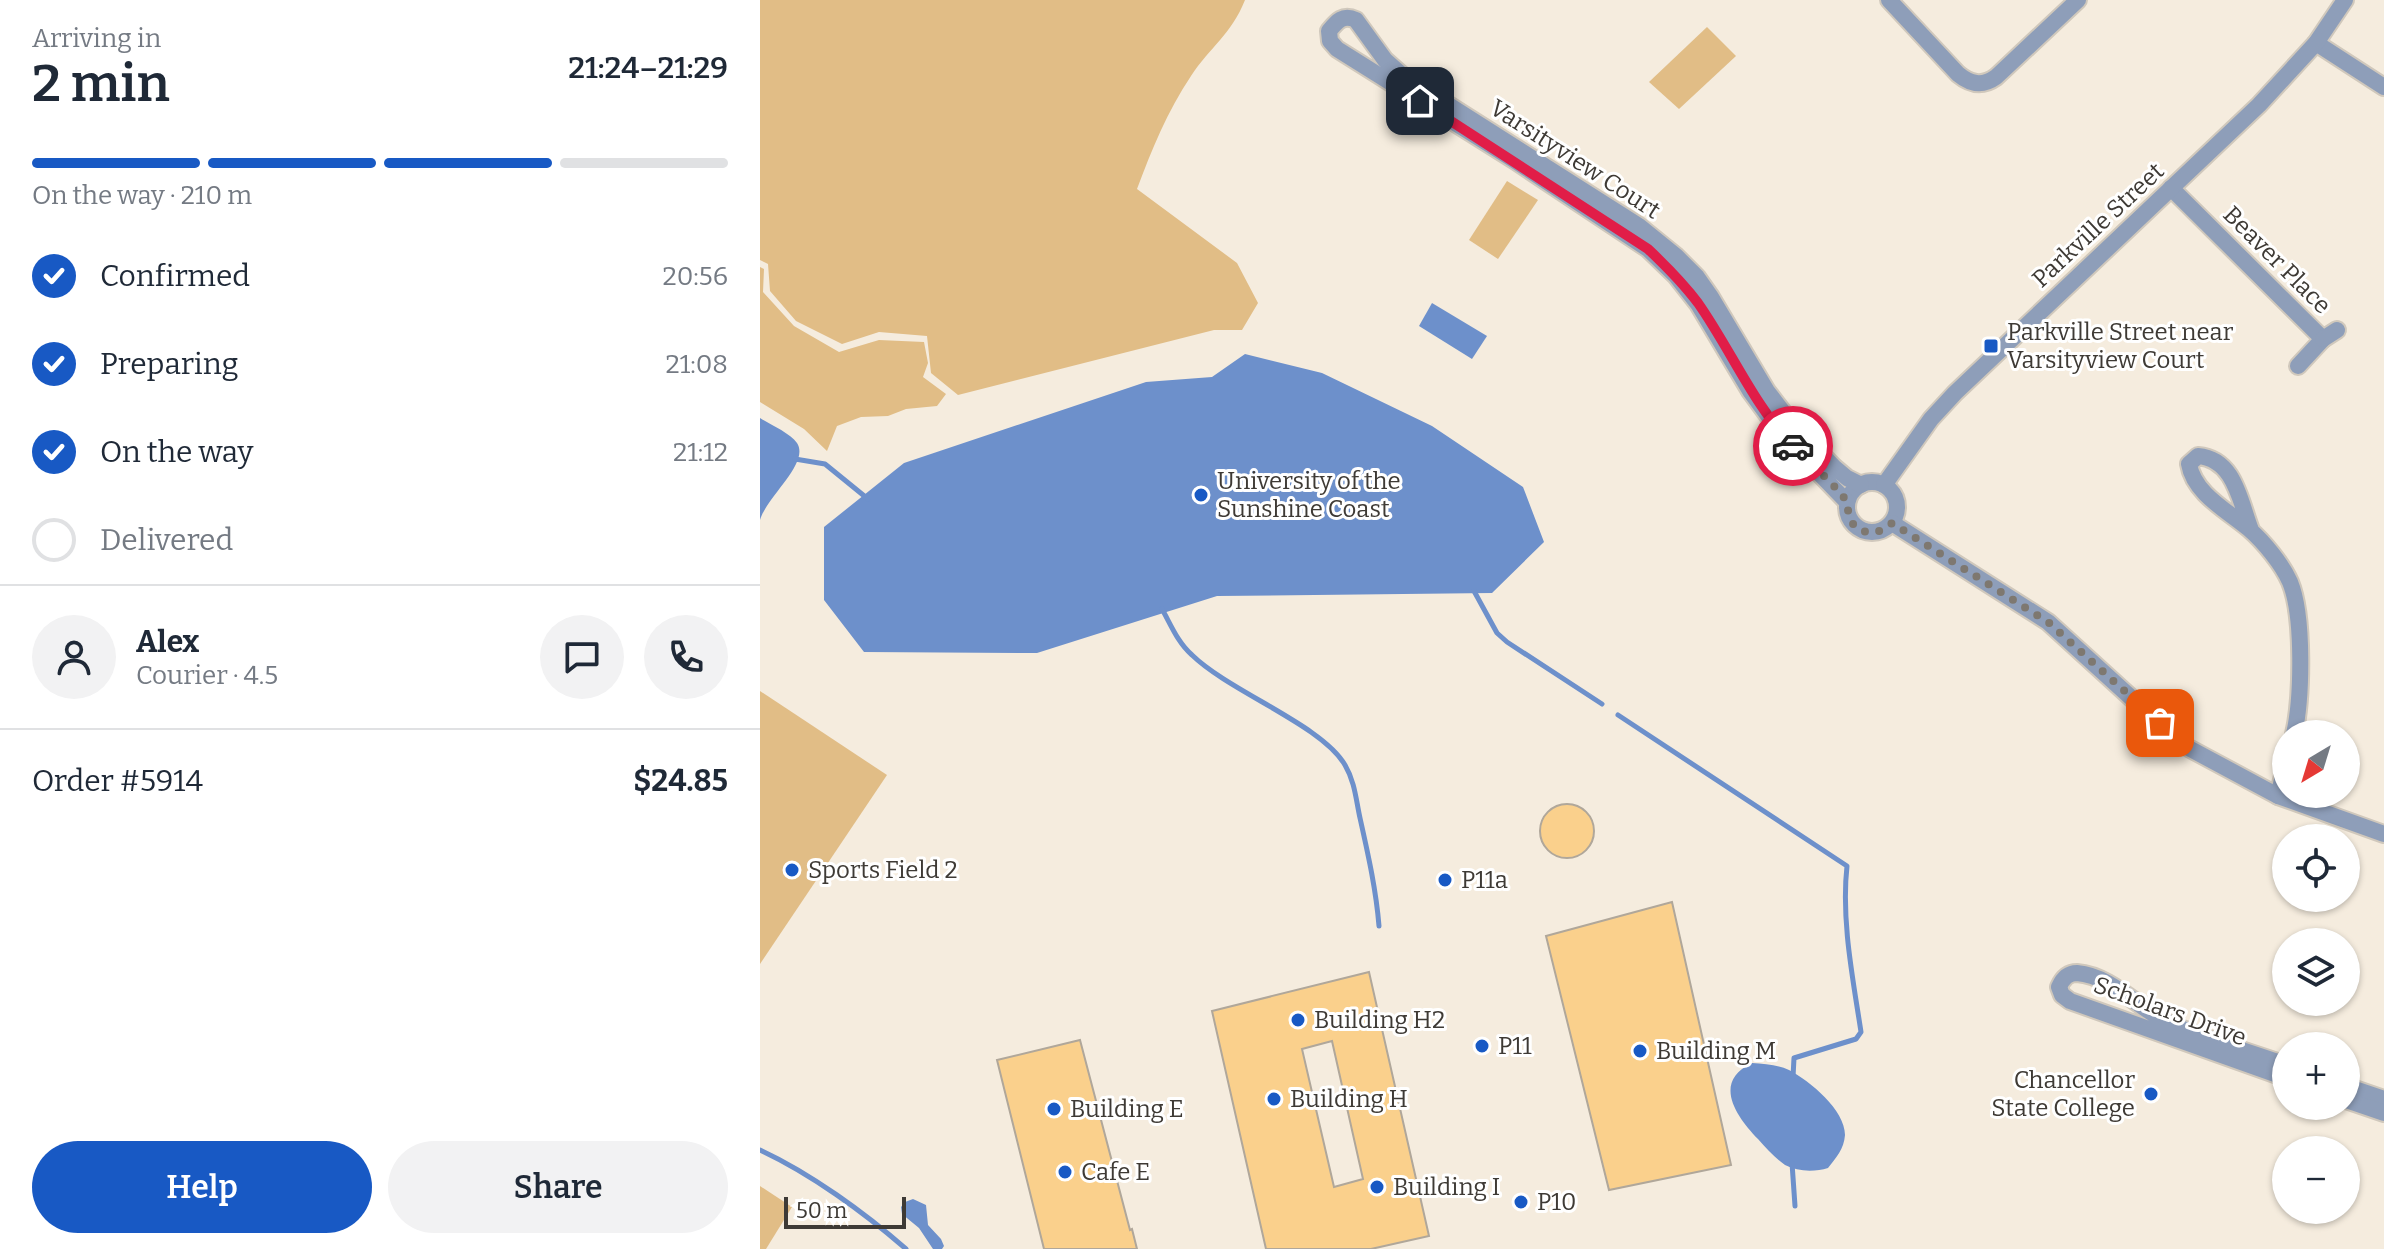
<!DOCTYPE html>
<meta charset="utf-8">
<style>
body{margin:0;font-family:Bitter,serif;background:#f2f2f3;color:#1f2937;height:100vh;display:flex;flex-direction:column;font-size:30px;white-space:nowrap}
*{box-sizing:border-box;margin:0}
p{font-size:26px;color:#747a83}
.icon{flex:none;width:44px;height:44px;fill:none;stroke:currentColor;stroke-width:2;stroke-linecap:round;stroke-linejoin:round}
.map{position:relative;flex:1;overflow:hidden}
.side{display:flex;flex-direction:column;background:#fff;width:760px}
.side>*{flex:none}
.needle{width:52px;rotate:218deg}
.fabs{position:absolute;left:1512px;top:720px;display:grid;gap:16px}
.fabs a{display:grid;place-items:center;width:88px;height:88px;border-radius:50%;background:#fff;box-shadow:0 2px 6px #0004;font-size:40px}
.scale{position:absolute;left:24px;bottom:20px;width:122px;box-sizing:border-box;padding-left:8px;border:4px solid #3e3a35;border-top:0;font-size:22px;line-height:28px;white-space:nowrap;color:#3e3a35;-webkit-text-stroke:6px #fff;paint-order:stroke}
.pin{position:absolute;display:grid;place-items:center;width:68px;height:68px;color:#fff;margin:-34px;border-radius:16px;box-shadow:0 4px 12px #0006}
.courier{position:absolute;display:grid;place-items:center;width:80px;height:80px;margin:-40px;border:6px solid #e11d48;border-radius:50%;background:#fff;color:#222;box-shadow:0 2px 10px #0007}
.summary em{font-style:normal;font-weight:600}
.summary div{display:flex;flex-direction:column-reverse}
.summary{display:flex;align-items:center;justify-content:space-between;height:136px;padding:0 32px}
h1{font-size:52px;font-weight:600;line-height:60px}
.bar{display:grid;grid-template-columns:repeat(4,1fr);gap:12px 8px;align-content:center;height:96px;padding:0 32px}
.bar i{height:10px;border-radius:6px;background:#e0e1e3}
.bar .selected{background:#1859c4}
.bar p{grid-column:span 4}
.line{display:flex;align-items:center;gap:20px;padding:0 32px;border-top:2px solid #e0e1e3}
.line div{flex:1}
.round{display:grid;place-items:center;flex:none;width:84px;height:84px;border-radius:42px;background:#f2f2f3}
ol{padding:0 32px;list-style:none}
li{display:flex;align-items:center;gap:24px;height:88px}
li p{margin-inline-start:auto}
li .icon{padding:8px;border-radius:50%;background:#1859c4;color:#fff;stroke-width:4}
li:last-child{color:#747a83}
li i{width:44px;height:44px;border:4px solid #e0e1e3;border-radius:50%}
.button{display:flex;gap:16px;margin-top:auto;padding:16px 32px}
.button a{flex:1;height:92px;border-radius:48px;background:#1859c4;color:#fff;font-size:32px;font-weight:600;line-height:92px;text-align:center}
.button a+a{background:#f2f2f3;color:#1f2937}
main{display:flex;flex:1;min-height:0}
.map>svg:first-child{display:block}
</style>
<main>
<section class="side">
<div class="summary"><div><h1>2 min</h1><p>Arriving in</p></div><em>21:24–21:29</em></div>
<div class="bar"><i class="selected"></i><i class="selected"></i><i class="selected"></i><i></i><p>On the way · 210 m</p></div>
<ol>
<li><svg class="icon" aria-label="check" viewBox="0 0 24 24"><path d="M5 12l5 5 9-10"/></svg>Confirmed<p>20:56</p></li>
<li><svg class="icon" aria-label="check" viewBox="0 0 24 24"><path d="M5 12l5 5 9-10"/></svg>Preparing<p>21:08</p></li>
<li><svg class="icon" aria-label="check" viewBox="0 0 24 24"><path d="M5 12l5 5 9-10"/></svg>On the way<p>21:12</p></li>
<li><i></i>Delivered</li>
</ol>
<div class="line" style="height:144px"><a class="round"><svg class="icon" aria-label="person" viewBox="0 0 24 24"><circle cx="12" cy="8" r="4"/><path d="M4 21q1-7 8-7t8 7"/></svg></a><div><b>Alex</b><p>Courier · 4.5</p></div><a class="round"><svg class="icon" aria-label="chat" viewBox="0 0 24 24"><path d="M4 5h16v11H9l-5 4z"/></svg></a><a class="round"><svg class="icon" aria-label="phone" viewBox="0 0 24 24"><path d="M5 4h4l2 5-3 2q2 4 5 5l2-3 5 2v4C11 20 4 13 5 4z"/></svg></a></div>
<div class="line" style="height:104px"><div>Order #5914</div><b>$24.85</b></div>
<div class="button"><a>Help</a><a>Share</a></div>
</section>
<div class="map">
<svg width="1624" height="1249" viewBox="0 0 1624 1249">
<rect width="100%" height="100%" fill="#f5ecde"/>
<g fill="#e1bd86">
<path d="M0,0H485C471,35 450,47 431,76C407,112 392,149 377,189L477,263L498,303L482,330H454L198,395L171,373L167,336L119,332L82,344L36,321L10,291L8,264L0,260Z"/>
<path d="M947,27L976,56L919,109L889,82Z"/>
<path d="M747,181L778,200L738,259L709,240Z"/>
<path d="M0,267L4,269L3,292L34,326L79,352L119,340L164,342L168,363L163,377L186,394L177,406L146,409L128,416L101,417L77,426L67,451L44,429L0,402Z"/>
<path d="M0,691L127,775L0,964Z"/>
<path d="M0,1186L32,1207L6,1249H0Z"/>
</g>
<g fill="#6d90cb">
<path d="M672,303L727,336L712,359L659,326Z"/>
<path d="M485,354L562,373L672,426L763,487L784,542L732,593L457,596L277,653L104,652L64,600V527L144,463L386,382L452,377Z"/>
<path d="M0,418C11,425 30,433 37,443C50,463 7,496 0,520Z"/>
<path d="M992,1063C1005,1064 1018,1065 1029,1070C1050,1081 1085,1110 1085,1135C1084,1149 1076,1158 1068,1168C1055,1172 1038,1172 1025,1165C1015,1158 1006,1148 998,1139C976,1116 952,1082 992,1063Z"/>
<path d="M153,1199L166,1205L168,1225L181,1239L184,1246L182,1249H173L159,1228L142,1214L141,1207L145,1202Z"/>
</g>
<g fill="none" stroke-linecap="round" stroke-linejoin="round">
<g stroke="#6d90cb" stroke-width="5">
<path d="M35,459L65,464L108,499"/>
<path d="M714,591L737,633L747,642L842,704"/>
<path d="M402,609C411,625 418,643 432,655C470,692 562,725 585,765C595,782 596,800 600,818C608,854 616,889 619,926"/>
<path d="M858,715L1087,866C1081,920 1093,979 1101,1032L1096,1039L1034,1058L1033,1077"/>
<path d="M0,1150C50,1173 105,1213 146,1249"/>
<path d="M1032,1163L1035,1206"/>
</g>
</g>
<g fill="#fad08c" stroke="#b0a79a" stroke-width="2" fill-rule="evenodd">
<circle cx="807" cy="831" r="27"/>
<path d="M912,902L971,1165L849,1190L786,936Z"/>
<path d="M609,972L669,1236L611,1249H506L452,1011ZM572,1041L603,1179L574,1187L542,1049Z"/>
<path d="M320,1040L370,1230L372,1229L377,1249H284L237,1060Z"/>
</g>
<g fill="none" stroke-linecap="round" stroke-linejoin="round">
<defs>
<g id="minor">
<path d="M1129,0L1198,74C1210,84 1222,87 1236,77L1318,0"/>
<path d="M1556,43L1624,87"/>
<path d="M1411,188L1563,339L1538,366"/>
<path d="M1563,339L1577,330"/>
<circle cx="1112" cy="507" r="25"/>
<path d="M1124,485L1171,419L1195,393L1499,105L1556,43L1585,0"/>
<path d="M1087,502L1023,436L990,391L938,304L916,276L888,249L754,160L577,49L570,41L569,31C577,21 583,14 596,20L625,60L643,76L879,226L916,256L937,277L951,297L1007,391L1033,425L1074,467L1087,478L1101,485"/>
<path d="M1132,523L1288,622L1423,745L1518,796L1624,834"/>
<path d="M1491,530C1480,502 1475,459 1438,456L1429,464C1434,494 1468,511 1489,529C1504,542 1522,564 1530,582C1544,616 1542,699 1534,734"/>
<path d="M1518,796L1526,764"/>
<path d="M1526,1065C1489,1052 1451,1041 1415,1026C1382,1013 1354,976 1317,973C1308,973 1303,978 1299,987L1302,995L1310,1001L1526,1078"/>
<path d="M1586,1086L1624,1099"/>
<path d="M1586,1100L1624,1113"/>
</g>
</defs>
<use href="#minor" stroke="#d0c8bc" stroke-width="20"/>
<use href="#minor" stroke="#8e9eb9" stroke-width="16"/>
</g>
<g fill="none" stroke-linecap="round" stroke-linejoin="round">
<path stroke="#7e7870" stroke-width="8" stroke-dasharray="0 14.4" d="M1033,446C1043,457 1082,491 1086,501C1089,506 1087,513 1090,519C1099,537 1120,535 1132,523L1288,622L1400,723"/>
<path stroke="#e11d48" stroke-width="10" d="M660,101L888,249C906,266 923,283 938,303C971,350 993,404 1033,446"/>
</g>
<g fill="#1859c4" stroke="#fff" stroke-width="3">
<rect x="1223" y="338" width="16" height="16" rx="4"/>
<circle cx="441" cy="495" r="8"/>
<circle cx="32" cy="870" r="8"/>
<circle cx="685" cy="880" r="8"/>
<circle cx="538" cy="1020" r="8"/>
<circle cx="722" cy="1046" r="8"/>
<circle cx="880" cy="1051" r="8"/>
<circle cx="1391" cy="1094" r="8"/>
<circle cx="514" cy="1099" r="8"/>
<circle cx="294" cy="1109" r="8"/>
<circle cx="305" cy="1172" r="8"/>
<circle cx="617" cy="1187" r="8"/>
<circle cx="761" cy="1202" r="8"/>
</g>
<g text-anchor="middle" stroke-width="6" stroke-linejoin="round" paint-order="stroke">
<g font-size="24" fill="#3e3a35" stroke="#fff">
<text transform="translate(815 159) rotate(33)" y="8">Varsityview Court</text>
<text transform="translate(1338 225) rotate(-43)" y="8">Parkville Street</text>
<text transform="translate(1517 260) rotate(45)" y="8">Beaver Place</text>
<text transform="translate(1410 1011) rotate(20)" y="8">Scholars Drive</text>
</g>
<g font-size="24" fill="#3e3a35" stroke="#fff" text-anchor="start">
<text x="1247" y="340">Parkville Street near<tspan x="1247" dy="28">Varsityview Court</tspan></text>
<text x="457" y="489">University of the<tspan x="457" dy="28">Sunshine Coast</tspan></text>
<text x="48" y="878">Sports Field 2</text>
<text x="701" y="888">P11a</text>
<text x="554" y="1028">Building H2</text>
<text x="738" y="1054">P11</text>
<text x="896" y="1059">Building M</text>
<text x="1375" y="1088" text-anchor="end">Chancellor<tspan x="1375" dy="28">State College</tspan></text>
<text x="530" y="1107">Building H</text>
<text x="310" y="1117">Building E</text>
<text x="321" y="1180">Cafe E</text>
<text x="633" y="1195">Building I</text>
<text x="777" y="1210">P10</text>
</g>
</g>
</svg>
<div class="fabs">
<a><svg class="needle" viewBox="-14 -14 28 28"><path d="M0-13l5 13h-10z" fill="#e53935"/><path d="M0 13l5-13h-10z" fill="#747a83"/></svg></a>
<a><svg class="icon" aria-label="locate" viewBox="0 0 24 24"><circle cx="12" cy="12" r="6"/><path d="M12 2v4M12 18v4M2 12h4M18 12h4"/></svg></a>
<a><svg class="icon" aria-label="layers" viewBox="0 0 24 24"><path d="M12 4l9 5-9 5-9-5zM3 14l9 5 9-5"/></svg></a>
<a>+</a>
<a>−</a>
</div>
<div class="scale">50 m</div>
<div class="pin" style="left:1400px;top:723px;background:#ea580c"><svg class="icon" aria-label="bag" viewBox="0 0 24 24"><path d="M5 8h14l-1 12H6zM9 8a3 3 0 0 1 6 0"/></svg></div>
<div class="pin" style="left:660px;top:101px;background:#1f2937"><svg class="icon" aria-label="home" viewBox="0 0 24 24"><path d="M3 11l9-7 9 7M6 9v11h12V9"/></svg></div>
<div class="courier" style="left:1033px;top:446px"><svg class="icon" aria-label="car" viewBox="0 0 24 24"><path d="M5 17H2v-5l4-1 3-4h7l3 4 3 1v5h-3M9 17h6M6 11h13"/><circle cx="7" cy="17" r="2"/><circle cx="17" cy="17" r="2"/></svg></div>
</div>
</main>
